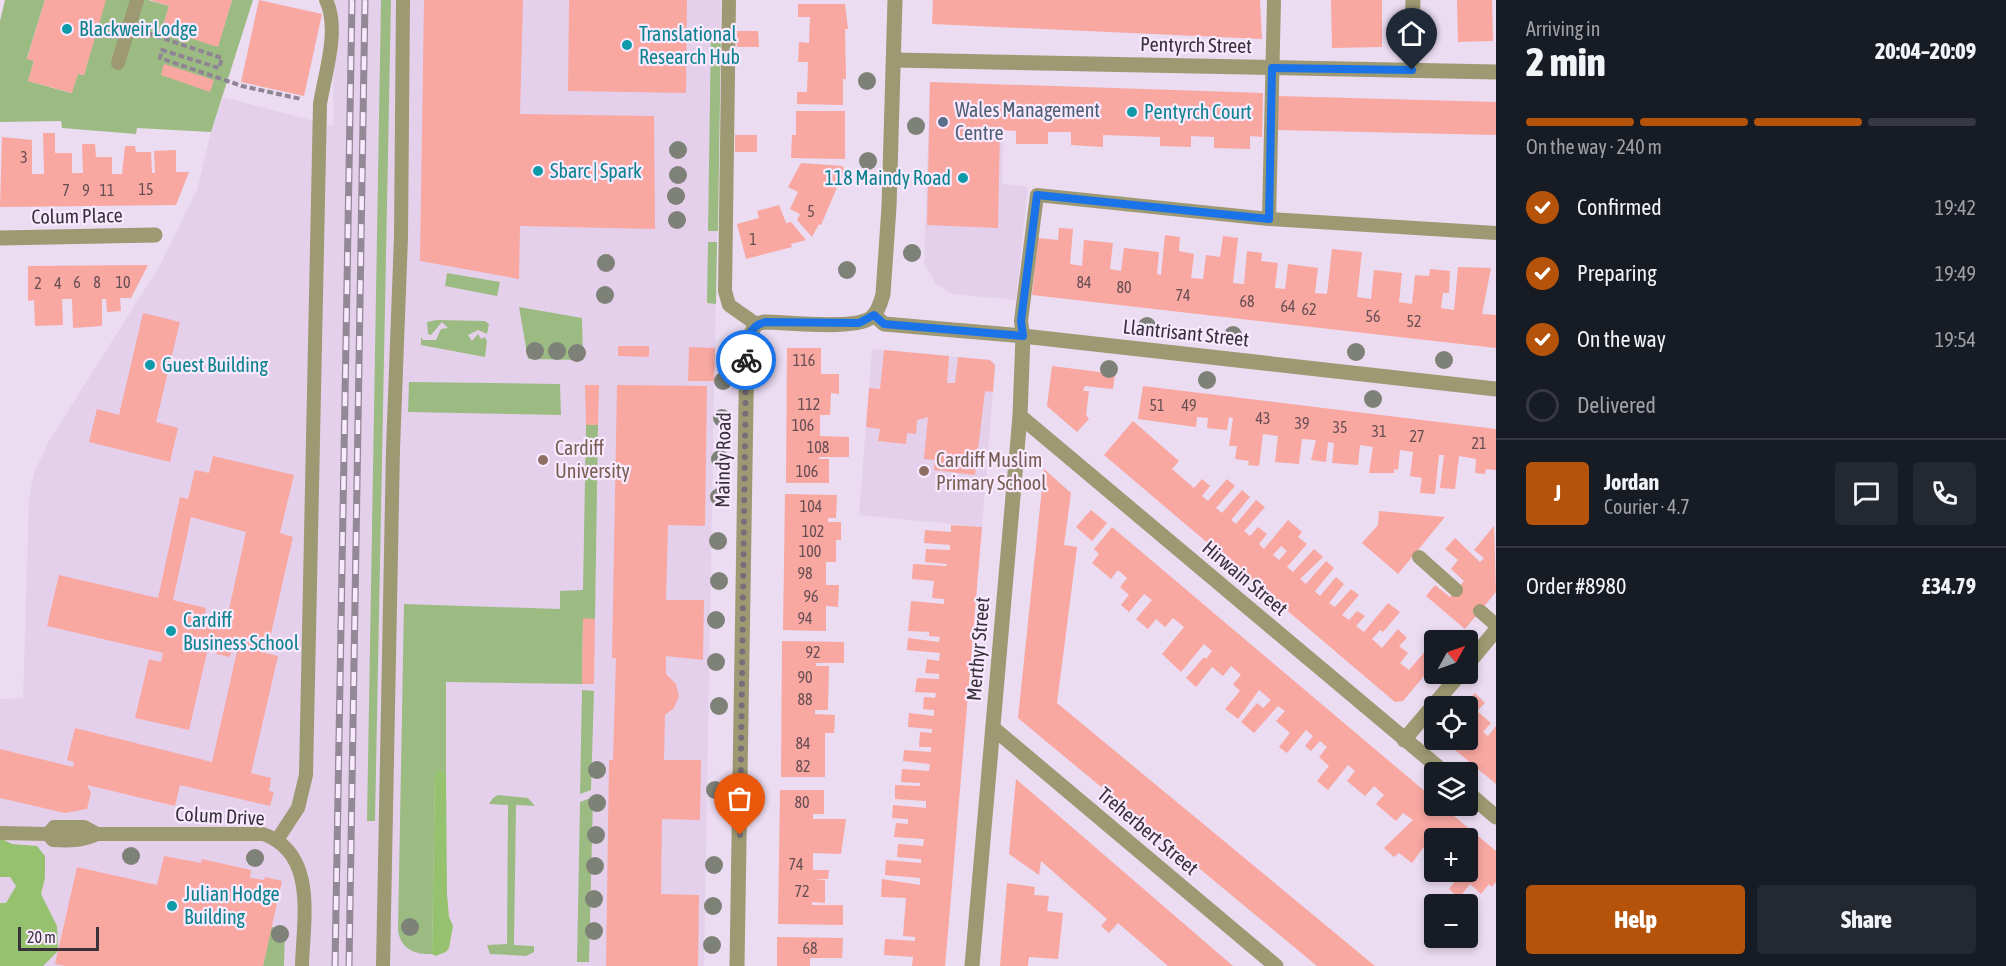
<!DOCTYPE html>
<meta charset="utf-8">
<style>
body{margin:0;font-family:"Asap Condensed",sans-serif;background:#242831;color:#f1f3f6;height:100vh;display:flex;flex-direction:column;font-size:22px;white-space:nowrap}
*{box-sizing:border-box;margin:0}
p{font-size:20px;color:#9ea1a6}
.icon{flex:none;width:33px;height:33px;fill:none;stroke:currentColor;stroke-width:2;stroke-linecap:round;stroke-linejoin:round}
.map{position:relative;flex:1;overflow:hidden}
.side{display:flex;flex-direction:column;background:#171b24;width:510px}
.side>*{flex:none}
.needle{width:39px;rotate:50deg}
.buttons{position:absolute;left:1424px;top:630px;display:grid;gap:12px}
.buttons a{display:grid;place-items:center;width:54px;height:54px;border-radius:6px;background:#171b24;box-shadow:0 3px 9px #0003;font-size:30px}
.scale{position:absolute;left:18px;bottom:15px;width:81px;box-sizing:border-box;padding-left:6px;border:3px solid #38323a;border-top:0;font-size:16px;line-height:21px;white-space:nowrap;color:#38323a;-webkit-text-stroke:4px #f9e9fe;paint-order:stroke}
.pin{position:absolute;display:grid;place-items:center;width:51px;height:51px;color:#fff;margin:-62px -26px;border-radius:50% 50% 50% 0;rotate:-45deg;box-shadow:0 0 6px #0007}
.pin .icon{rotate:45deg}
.courier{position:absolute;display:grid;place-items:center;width:60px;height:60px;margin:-30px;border:4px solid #1a73e8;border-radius:50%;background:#fff;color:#222;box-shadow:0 2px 8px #0007}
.overview em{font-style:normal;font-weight:800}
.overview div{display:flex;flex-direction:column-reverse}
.overview{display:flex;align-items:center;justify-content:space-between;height:102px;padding:0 30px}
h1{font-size:39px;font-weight:800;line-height:45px}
.bar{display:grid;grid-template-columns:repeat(4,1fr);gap:9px 6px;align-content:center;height:72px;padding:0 30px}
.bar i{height:8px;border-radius:4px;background:#363941}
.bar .current{background:#b45309}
.bar p{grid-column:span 4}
.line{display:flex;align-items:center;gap:15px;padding:0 30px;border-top:2px solid #363941}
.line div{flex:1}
.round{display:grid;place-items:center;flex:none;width:63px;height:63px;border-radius:6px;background:#242831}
ol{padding:0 30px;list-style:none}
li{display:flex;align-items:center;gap:18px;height:66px}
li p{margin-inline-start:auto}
li .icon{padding:6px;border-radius:50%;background:#b45309;color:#fff;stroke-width:4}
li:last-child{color:#9ea1a6}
li i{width:33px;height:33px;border:3px solid #363941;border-radius:50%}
.primary-button{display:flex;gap:12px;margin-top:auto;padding:12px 30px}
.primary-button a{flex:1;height:69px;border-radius:6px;background:#b45309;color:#fff;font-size:24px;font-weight:800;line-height:69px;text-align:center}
.primary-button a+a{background:#242831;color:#f1f3f6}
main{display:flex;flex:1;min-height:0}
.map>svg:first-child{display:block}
</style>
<main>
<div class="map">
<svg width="1496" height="966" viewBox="0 0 1496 966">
<rect width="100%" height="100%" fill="#ebdcf1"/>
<g fill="#e5d0ec">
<path d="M334,0H721L704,966H14L0,910V699L23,698L29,497L34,473L49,441L160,265L197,190L211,132L223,97L333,126Z"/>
<path d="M930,82L1005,86L1002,184L1028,187L1016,300L953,294L936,284L924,263Z"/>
<path d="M872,349L990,360L995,365L982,527L859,515Z"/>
</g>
<g fill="#9cbb83">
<path d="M5,0H45L27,58L34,61L28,81L71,93L78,74L84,75L104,0H148L169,6L162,29L218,46L232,0H253L211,132L137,128L136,134L62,128L61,121L0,122V21Z"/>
<path d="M381,0H391L375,821H367Z"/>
<path d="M711,30H721L718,231H708Z"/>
<path d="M708,242H717L716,304L707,303Z"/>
<path d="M447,273L500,282L497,296L445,286Z"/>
<path d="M519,307L582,318L583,360L528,359Z"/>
<path d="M437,320L485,321L489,324L487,334L478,330L468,335L472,341L478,334L481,339L485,337L487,341L485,357L421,345V337L423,340H436L441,329L448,328L442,322L431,335L428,334L427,322Z"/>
<path d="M409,382L560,384L561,415L408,412Z"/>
<path d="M586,425H598L595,619H583L582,684L446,682V773L439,769L435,773L432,954C415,955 401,949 398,931L404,604L560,609V591L583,590Z"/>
<path d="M582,690L594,691L591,790L580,794Z"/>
<path d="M498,795L528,798L535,806L516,805L514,945L534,946V952L526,956L490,954L487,945L507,944L508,805L489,804L493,798Z"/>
<path d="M593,797L589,962H577L580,802Z"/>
<path d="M271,927L285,928L284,966H263Z"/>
</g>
<g fill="#96c26f">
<path d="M439,769L446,773L447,894L449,917L453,926L449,948L446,952L435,956L432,954L435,773Z"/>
<path d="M0,838L12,844L37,846L45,856V878L41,894L57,926L58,951L43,966H0V903H6L16,886L10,877H0Z"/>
</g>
<g fill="#f8a7a1" fill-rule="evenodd">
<path d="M45,0H106L84,75L78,74L72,93L28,81L34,61L27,59Z"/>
<path d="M150,0H232L218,47L162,29L169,6Z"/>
<path d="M259,0L322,14L304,96L241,82Z"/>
<path d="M424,0H523L520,114L654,116L655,229L520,226L519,279L420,261Z"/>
<path d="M569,0H687L686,93L568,91Z"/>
<path d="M933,0H1260L1262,39L932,24Z"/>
<path d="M1331,0H1382V47L1332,48Z"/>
<path d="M1457,0H1492L1493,41L1458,42Z"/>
<path d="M798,4H845L848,29H845L846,79H843V105L797,104V92H807L808,62H798L799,42L809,43L810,17H798Z"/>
<path d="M736,31H758L759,47H737Z"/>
<path d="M164,64L214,80L210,92L161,75Z"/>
<path d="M930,82L1263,93L1262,137L1250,136V149L1214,148V137L1191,136V147L1160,146V137L1103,135V147L1071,145V132H1048V144H1016V131L1000,130L998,228L927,225Z"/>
<path d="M1278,96L1496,102V135L1277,130Z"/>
<path d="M796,111H845V159L791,158L792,135H796Z"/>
<path d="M43,133H55V153H72V173H83L82,144H95L96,157H112V174H122L125,146H135L136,152H151L152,173H155L154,151L176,150V172H189L176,205L0,207L2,137L32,140V174H44Z"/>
<rect x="735" y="135" width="22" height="17"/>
<path d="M801,163L843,166L844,171L821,225L819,224L812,237L797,220L800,214L790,209L798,192L788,187Z"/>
<path d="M779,205L786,223L791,222L806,240L791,244L792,247L746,259L737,224L759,218L757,211Z"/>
<path d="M1059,228L1073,229L1070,264L1082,266L1084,240L1113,243L1110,269L1121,271L1124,248L1159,252L1157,274L1161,275L1165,235L1180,237L1179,251L1194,254L1191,278L1203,279L1206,255L1220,257L1223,236L1238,238L1233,283L1244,284L1247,251L1262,253L1261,261L1278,263L1275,288L1285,289L1288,264L1318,268L1315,293L1327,294L1332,249L1362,252L1357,297L1371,299L1374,270L1402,273L1399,302L1412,304L1415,275L1429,276L1430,269L1450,271L1449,293H1443L1441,308L1454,310L1458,267L1491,268L1482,314L1496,315V348L1032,295L1038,238L1058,240Z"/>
<path d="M148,265L131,298H120L121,311L107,312L106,299H102V326L73,328L72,299H62L63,325L35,326L34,300L28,301V266Z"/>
<path d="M143,313L180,322L156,422L178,428L170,462L89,442L97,409L119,415Z"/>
<path d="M618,346H649V357L618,356Z"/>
<path d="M689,347L715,348L714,381H688Z"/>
<path d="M787,348H821V374H839V394L831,393L830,415H820V436L849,437V457H819V459H829V483H786Z"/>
<path d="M884,350L949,356L947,383H955L958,357L990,360L995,365L993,392L985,391L975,475L934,470L935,460L924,459L928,417L917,420L916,434L907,433L906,444L878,441L880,429L866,427L869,388L880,389Z"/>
<path d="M1052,366L1115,374L1113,389L1085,386L1083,391H1089L1086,415L1089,419L1077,432L1047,406Z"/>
<path d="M585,385H599L598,425H586Z"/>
<path d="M617,385L707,386L705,526L668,525L666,600H704L703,660L666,656V674L676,684L679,696L674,708L665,715L664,760H701L700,820L662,819L661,894L699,895L698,966H606L609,760H613L616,658H612Z"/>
<path d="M1143,386L1496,429V470L1486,469L1485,474L1475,473L1476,459L1459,456L1455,489L1440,488L1444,455H1439L1435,494L1420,493L1422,478L1410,476L1413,452L1400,450L1398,470L1394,469V473H1369L1373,447L1360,445L1358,465L1332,463L1334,443L1328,442L1326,462L1311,460L1316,440L1302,439L1299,464L1275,462L1278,436L1263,434L1259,466L1248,465L1249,461L1235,459L1237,446H1229L1233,418L1229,417L1227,430L1207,428L1208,418L1197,417L1196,427L1138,419Z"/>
<path d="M1133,421L1179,461L1172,469L1194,488L1202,479L1210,486L1202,496L1208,501L1227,479L1235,486L1216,508L1222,513L1242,490L1250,497L1231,520L1236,524L1256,500L1265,507L1244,531L1250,536L1258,527L1267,534L1259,544L1264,549L1288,520L1302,532L1298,537L1307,544L1287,567L1293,572L1314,549L1323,557L1300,579L1306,584L1326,561L1334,568L1315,591L1320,596L1336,577L1344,584L1329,603L1335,607L1351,589L1359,595L1342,615L1349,620L1357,611L1365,616L1356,626L1364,632L1388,603L1400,612L1383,632L1380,630L1372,639L1382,648L1398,629L1407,638L1399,646L1408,653L1400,663L1409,670L1434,641V664L1403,701L1395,702L1104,455ZM1281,546L1287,551L1279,560L1273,555Z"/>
<path d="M213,456L294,475L280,533L293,537L270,638L265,636L261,652L278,656L251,773L271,778L269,791L274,792L270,806L180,785L175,806L87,785L91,793L87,809L65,813L0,798V749L73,767L74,762L67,760L75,728L212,762L238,647L242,648L244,639L234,636L230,657L216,654L218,646L209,644L189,730L135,718L149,659L161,662L163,653L47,626L59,575L158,598L180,497L188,499L195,470L209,473ZM191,517L246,532L226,623L204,618L206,608L173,600Z"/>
<path d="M1044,469L1071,493L1064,545L1077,547L1057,703L1375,966H1317L1018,718Z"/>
<path d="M785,494L837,495L836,518H828V522H841V540H836V562H826V585H839L838,607L826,606V631L783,630Z"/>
<path d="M1091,510L1107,523L1092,541L1076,527Z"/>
<path d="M1379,511L1445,517L1398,574L1362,543L1378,525Z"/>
<path d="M951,525L982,527L949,921L945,966H912L913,957L884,955L885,939L915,941V937L903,936L906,898L881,897L882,879L920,885V878L885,875L886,860L921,863V859L897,857L898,844L923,846L924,839L894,837L896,823L908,824V819L892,818L893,805L926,808V801L895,799V785L920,786V783L901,782L902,769L929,771L930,764L903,761L904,750L931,752V747H919L920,732L932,733V729L908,727L909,713L934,716V710L923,709L924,697L935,698L936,693L915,692L917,678L939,679V674L925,673L927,659L939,661L940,653L907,650L908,638L939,642L940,637L929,636V632L908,631L911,601L944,604V599L932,598L934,581L912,579L913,564L946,566L947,564L925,562L926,549L950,550V545L924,543L925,530L951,532Z"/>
<path d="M1494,526L1496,592L1465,629L1426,596L1435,585L1450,597L1464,581L1451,569L1458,560L1445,549L1455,538L1480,562L1484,558L1474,550Z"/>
<path d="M1112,527L1434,799V806H1442L1496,851V882L1492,887L1489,884L1481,894L1470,884L1459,898L1449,889L1460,875L1455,872H1467V838H1435L1432,836L1412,863L1399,853L1394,857L1384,848L1413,820L1403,813L1396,821L1376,804L1384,795L1374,786L1365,796L1347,781L1355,771L1348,765L1328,790L1317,781L1329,766L1319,757L1327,747L1320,741L1311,751L1305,746L1313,736L1306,730L1287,753L1279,747L1290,733L1276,721L1285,711L1278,706L1254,733L1241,722L1257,703L1263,708L1271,700L1259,690L1238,719L1225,709L1240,691L1233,684L1241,675L1231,666L1223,676L1212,667L1196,687L1186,678L1204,657L1206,659L1212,651L1204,644L1181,672L1162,654L1184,627L1173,618L1165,627L1156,619L1148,629L1136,619L1152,600L1144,594L1129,612L1121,605L1129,595L1120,587L1127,578L1118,570L1111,579L1092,563L1099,554L1094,549Z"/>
<path d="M583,618L595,619L594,684H582Z"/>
<path d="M782,641L844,642V663H816V666H829L828,710H815V714L835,715L834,733H825V777H781Z"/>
<path d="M1475,693L1485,703L1477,711L1491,723L1483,732L1488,736L1496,726V784L1443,740H1467V706H1463Z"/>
<path d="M1016,779L1233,966H1168L1118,923L1109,933L1101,926L1107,919L1041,861L1039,875L1009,854Z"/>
<path d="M780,790H824V814H813V819H846L841,854L813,853V870H829L828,879H813L825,880V903L812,902V905H843V925L778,924Z"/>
<path d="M164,856L201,863L202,859L251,870L250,878L264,880L265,877L282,881L263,966H66L55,964L77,867L157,885Z"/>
<path d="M1007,883L1035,887L1034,895L1049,896L1047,911L1063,913L1058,959L1029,957L1028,966H1000Z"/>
<path d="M777,937L843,938L842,958H810V966H777Z"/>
</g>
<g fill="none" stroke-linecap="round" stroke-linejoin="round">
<path stroke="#8f8493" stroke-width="4" stroke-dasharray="6 3" stroke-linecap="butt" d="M147,33L222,58L219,68L162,50L160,58L242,86L301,99"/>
<g stroke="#9d9972" stroke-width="14">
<path d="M729,0L725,291L729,305L756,324"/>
<path d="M118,63L137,0"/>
<path d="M1269,219L1274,0"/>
<path d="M1023,336L1021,321L1037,195L1269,219L1496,233"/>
<path d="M1419,557L1456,590"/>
<path d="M1480,611L1496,625"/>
<path d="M0,833L48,834L54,827H84L97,834H263C318,853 303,921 302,966"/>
<path d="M48,834L53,840C69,841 83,841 97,834"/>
<path d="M277,840L298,808L306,775L320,104C325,73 340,29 326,0"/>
<path d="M383,966L393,449L401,237L403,0"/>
</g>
<g stroke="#9d9972" stroke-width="15">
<path d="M895,60L1496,72"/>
<path d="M1411,70L1413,0"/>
<path d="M0,238L155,235"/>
<path d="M874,315L884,324L1023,336L1496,389"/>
<path d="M1020,416L1444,772"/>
<path d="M1467,665L1496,630"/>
<path d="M993,728L1276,966"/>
<path d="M1404,740L1460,674"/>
<path d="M1467,792L1496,817"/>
<path d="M737,966L747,341L756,324L764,322C787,322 859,331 873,316C879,310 881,301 883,294L889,207L895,0"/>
<path d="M972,966L1020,416L1023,336"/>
</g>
<defs>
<g id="rail">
<path d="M335,966L352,0"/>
<path d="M349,966L365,0"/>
</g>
</defs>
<use href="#rail" stroke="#928896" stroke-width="7"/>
<use href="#rail" stroke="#f9e9fe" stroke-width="4.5" stroke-dasharray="14" stroke-linecap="butt"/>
</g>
<g fill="#7e8177">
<circle cx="867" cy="81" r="9"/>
<circle cx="916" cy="126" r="9"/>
<circle cx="678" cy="150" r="9"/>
<circle cx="868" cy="161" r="9"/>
<circle cx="678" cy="175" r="9"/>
<circle cx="676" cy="196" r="9"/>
<circle cx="677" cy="220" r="9"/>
<circle cx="912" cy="253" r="9"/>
<circle cx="606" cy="263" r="9"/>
<circle cx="847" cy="270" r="9"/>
<circle cx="605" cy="295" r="9"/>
<circle cx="1147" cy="326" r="9"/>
<circle cx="1233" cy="335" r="9"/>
<circle cx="535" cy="351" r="9"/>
<circle cx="557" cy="351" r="9"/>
<circle cx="1356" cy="352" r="9"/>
<circle cx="577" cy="353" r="9"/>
<circle cx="1444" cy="360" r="9"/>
<circle cx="1109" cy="369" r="9"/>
<circle cx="1207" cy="380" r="9"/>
<circle cx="723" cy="381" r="9"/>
<circle cx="1373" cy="399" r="9"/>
<circle cx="722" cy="418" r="9"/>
<circle cx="720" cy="459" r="9"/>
<circle cx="719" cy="497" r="9"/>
<circle cx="718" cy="541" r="9"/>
<circle cx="719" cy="581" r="9"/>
<circle cx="716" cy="620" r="9"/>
<circle cx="716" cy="662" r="9"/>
<circle cx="719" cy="706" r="9"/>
<circle cx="597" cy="770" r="9"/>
<circle cx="715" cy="790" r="9"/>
<circle cx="597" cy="803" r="9"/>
<circle cx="596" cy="835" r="9"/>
<circle cx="131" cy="856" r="9"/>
<circle cx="255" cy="858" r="9"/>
<circle cx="714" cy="865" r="9"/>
<circle cx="595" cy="866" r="9"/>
<circle cx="594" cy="899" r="9"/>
<circle cx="713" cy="906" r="9"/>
<circle cx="410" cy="927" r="9"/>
<circle cx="594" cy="931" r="9"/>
<circle cx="280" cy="934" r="9"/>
<circle cx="712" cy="945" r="9"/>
</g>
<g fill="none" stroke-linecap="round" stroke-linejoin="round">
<path stroke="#776e7a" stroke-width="6" stroke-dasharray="0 10.8" d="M740,835L746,360"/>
<path stroke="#1a73e8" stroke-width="8" d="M746,360C747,343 746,327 765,322L859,323L874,315L884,324L1023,336L1021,321L1037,195L1269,219L1272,68L1412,70"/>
</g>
<g fill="#0f9aa8" stroke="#f9e9fe" stroke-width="2">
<circle cx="67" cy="29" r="6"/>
<circle cx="627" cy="45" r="6"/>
<circle cx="1132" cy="112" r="6"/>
<circle cx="538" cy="171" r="6"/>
<circle cx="963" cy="178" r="6"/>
<circle cx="150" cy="365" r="6"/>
<circle cx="171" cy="631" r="6"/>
<circle cx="172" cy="906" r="6"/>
</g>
<circle fill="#5c6f8a" stroke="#f9e9fe" stroke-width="2" cx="943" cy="122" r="6"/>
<g fill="#8d6e63" stroke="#f9e9fe" stroke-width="2">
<circle cx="543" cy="460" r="6"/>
<circle cx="924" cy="471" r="6"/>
</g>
<g text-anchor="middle" stroke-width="4.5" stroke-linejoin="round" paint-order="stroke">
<g font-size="16" fill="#684f54">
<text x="24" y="163">3</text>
<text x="146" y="195">15</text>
<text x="66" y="196">7</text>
<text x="86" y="196">9</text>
<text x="107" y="196">11</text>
<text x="811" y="217">5</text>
<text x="753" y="245">1</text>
<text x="77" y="288">6</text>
<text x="97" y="288">8</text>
<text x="123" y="288">10</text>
<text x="1084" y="288">84</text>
<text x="38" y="289">2</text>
<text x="58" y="289">4</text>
<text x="1124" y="293">80</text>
<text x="1183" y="301">74</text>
<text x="1247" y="307">68</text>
<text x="1288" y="312">64</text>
<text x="1309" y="315">62</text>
<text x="1373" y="322">56</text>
<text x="1414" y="327">52</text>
<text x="804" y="366">116</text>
<text x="809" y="410">112</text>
<text x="1157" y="411">51</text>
<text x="1189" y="411">49</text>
<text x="1263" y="424">43</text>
<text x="1302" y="429">39</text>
<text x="803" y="431">106</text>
<text x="1340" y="433">35</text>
<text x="1379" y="437">31</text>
<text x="1417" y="442">27</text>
<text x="1479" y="449">21</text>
<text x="818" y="453">108</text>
<text x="807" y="477">106</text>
<text x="811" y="512">104</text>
<text x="813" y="537">102</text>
<text x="810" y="557">100</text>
<text x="805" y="579">98</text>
<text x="811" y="602">96</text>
<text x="805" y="624">94</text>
<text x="813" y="658">92</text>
<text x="805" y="683">90</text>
<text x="805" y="705">88</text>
<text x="803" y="749">84</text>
<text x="803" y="772">82</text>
<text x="802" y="808">80</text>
<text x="796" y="870">74</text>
<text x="802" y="897">72</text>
<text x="810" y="954">68</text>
</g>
<g font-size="20" fill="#0d838f" stroke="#f9e9fe" text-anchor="start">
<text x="79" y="36">Blackweir Lodge</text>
<text x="639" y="41">Translational<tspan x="639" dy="23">Research Hub</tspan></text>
<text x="1144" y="119">Pentyrch Court</text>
<text x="550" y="178">Sbarc | Spark</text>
<text x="951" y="185" text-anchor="end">118 Maindy Road</text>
<text x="162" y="372">Guest Building</text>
<text x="183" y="627">Cardiff<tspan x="183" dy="23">Business School</tspan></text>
<text x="184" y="901">Julian Hodge<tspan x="184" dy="23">Building</tspan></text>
</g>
<g font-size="20" fill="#38323a" stroke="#f9e9fe">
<text transform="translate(1196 45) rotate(1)" y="7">Pentyrch Street</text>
<text transform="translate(77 216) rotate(-1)" y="7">Colum Place</text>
<text transform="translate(1186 333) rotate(6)" y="7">Llantrisant Street</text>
<text transform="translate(723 460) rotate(-89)" y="7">Maindy Road</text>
<text transform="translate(1245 578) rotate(40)" y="7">Hirwain Street</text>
<text transform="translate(978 649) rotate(-85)" y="7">Merthyr Street</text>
<text transform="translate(220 816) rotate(3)" y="7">Colum Drive</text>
<text transform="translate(1148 831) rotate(40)" y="7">Treherbert Street</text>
</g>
<g font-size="20" fill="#4e5e75" stroke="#f9e9fe" text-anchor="start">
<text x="955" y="117">Wales Management<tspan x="955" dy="23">Centre</tspan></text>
</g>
<g font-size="20" fill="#785e54" stroke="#f9e9fe" text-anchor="start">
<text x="555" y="455">Cardiff<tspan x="555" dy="23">University</tspan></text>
<text x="936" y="467">Cardiff Muslim<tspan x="936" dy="23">Primary School</tspan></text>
</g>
</g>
</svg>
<div class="buttons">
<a><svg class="needle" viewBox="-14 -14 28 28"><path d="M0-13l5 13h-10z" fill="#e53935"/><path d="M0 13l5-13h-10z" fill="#9ea1a6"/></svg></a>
<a><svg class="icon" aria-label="locate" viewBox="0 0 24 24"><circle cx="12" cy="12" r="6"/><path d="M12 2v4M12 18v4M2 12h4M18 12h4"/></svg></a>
<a><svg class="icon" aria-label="layers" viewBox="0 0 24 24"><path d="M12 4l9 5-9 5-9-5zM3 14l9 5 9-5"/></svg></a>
<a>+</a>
<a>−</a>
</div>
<div class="scale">20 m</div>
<div class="pin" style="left:740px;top:835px;background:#ea580c"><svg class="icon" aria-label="bag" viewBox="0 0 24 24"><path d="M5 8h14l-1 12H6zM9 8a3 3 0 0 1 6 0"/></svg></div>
<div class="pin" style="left:1412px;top:70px;background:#1f2937"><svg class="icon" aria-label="home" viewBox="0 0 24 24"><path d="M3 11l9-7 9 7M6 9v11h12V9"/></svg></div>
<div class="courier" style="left:746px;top:360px"><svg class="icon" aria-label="bike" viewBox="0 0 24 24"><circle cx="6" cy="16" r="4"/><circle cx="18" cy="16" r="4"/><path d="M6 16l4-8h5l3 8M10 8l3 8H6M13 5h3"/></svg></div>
</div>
<section class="side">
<div class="overview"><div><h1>2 min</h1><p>Arriving in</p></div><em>20:04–20:09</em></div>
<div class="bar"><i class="current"></i><i class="current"></i><i class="current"></i><i></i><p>On the way · 240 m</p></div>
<ol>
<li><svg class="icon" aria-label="check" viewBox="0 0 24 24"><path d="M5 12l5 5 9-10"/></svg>Confirmed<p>19:42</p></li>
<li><svg class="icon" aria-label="check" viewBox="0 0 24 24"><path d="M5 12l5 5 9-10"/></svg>Preparing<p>19:49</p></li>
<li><svg class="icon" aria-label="check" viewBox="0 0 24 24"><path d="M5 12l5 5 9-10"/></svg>On the way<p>19:54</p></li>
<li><i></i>Delivered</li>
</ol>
<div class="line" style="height:108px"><b class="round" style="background:#b45309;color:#fff">J</b><div><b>Jordan</b><p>Courier · 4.7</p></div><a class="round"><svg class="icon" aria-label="chat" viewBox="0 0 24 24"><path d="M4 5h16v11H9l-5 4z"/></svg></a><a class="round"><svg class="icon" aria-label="phone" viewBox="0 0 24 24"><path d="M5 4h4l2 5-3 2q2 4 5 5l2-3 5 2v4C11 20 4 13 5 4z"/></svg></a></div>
<div class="line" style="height:78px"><div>Order #8980</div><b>£34.79</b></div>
<div class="primary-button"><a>Help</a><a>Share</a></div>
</section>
</main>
